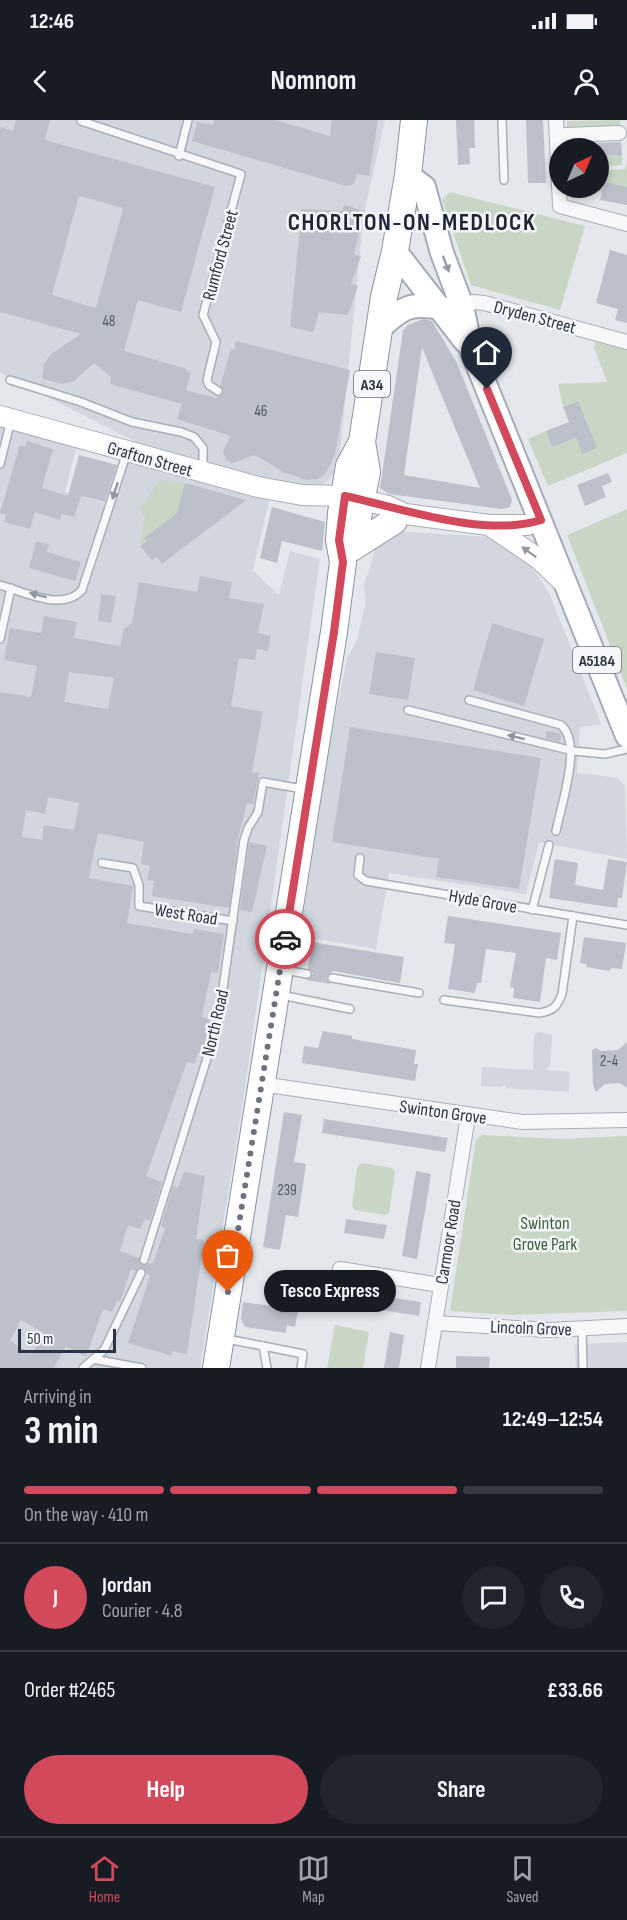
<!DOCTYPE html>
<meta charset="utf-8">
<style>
body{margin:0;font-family:"Sofia Sans Condensed",sans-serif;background:#20242c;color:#f1f3f6;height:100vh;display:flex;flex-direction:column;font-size:22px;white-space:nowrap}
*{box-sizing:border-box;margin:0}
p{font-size:20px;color:#9ea1a6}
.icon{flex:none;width:33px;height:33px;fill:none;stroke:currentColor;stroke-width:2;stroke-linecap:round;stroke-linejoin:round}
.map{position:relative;height:1248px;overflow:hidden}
.sheet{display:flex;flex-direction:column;background:#171b24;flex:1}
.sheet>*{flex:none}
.needle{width:39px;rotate:44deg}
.buttons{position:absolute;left:549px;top:18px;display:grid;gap:12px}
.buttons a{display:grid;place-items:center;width:60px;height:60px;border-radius:50%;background:#171b24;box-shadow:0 3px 9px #0003;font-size:30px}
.scale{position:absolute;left:18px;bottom:15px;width:98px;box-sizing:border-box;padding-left:6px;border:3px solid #2b3445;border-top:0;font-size:16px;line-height:21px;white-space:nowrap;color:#2b3445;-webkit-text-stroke:4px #f4f6f9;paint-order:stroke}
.pin{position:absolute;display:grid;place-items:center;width:51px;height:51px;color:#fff;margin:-62px -26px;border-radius:50% 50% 50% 0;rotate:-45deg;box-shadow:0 0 6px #0007}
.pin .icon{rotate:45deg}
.courier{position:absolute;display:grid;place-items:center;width:60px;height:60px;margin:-30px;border:4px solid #d1495b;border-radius:50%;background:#fff;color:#222;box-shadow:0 2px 8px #0007}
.bubble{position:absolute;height:42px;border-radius:21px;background:#171b24;box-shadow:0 3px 9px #0003;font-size:20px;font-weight:700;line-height:42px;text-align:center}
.overview em{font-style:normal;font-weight:700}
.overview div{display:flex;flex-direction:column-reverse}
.overview{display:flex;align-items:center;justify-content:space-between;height:102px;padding:0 24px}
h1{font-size:39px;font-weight:700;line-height:45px}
.bar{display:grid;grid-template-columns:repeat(4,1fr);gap:9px 6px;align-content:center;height:72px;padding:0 24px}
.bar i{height:8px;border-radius:4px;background:#363941}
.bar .selected{background:#d1495b}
.bar p{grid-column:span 4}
.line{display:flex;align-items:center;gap:15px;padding:0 24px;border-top:2px solid #363941}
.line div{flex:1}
.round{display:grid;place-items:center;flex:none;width:63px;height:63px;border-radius:32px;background:#20242c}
.button{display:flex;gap:12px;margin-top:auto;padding:12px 24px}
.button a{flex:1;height:69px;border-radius:36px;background:#d1495b;color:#fff;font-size:24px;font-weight:700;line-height:69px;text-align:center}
.button a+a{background:#20242c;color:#f1f3f6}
.status{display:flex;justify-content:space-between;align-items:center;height:42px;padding:0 30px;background:#171b24;direction:ltr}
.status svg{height:16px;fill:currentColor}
header{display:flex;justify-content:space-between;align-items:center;height:78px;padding:0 24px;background:#171b24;font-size:27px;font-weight:700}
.tab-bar{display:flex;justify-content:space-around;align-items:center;height:84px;border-top:2px solid #363941;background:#171b24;font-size:16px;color:#9ea1a6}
.tab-bar a{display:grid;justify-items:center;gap:3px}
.tab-bar .selected{color:#d1495b}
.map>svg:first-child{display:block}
</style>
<div class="status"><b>12:46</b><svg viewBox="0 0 49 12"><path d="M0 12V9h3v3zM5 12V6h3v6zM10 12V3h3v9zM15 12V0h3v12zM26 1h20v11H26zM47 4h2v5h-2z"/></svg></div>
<header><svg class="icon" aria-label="back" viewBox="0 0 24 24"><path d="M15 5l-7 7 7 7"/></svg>Nomnom<svg class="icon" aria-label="person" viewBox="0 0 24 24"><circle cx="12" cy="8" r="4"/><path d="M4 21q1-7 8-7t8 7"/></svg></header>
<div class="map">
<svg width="627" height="1248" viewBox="0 0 627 1248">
<rect width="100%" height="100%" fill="#e4e7ec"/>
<g fill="#d2d6de">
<path d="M0,0H385L364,93L338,352L318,368L272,360L148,328L0,253Z"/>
<path d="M0,304L77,325L65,372L108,384L121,339L269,381L253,450L279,475L290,431L320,439L244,975L200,1248H0Z"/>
<path d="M405,412L490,417L527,441L540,459L550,475L601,604L580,607L577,653L612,657L619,659L625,666L627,739L539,722L526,774L389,753L376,829L300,816L331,616L347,539L357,520L366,481L364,465L376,427L395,413Z"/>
<path d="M538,912L552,915L550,947H547V950L570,952L569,972L506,968L505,965L501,967L481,966L482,947L533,950L534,914Z"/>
<path d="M627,1222V1248H576L575,1224Z"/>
</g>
<g fill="#c9d6c5">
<path d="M620,0L621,9L567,11V1Z"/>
<path d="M622,35V45L599,47V36Z"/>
<path d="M627,43V67L605,62L602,73L588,68H598L599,51L625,49Z"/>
<path d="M450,72L585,106L560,190L471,165L442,80Z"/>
<path d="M595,222L627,230V333L548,366L528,319L546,311L552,327L576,318L582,333L578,281L563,287L558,264L607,262L594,227Z"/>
<path d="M160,360L185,363L177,393L144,417L147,421L140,426L145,397L139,389Z"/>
<path d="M627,389V569L567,415Z"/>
<path d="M483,1015L558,1019L627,1016V1191L509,1195L450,1191L476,1020Z"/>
<path d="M361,1043L392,1048L395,1052L389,1093L386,1095L354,1090L352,1086L357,1048Z"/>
<path d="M335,1205L369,1212L363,1248H327Z"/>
</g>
<g fill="#bbc0ca" fill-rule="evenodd">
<path d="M16,0H50L45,20L215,67L181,192L138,180L124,231L187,249L186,251L191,253L186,270L216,278L223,274L220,266L231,229L234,230L236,221L350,250L335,335L326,353L318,359L306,360L283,352L255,335L232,343L226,340L223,331L231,316L177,299L182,284L110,264L111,257L94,243L74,261L63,264L42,259L44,244L51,234L81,214L0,192V7L13,11ZM79,76L123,88L96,188L52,175Z"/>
<path d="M215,0H275L330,16L332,0H378L369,56L357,54L354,64L346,66L192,21L197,2L213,5Z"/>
<path d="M456,0H474L475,28H469L470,44L458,45Z"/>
<path d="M526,0H543L546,63H528Z"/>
<path d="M621,22L622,35L598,36V23Z"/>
<path d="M605,62L627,67V85L600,80Z"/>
<path d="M344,85L365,91L354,134L361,136L351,164L358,166L349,191L347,195L319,192L313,212L290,207L302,89L342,91Z"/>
<path d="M610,130L627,135V203L615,200L618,189L596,183Z"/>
<path d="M423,199L432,201L457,243L512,380L510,387L502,389L389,374L380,368L403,211L408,205ZM422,227L436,262L480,368L404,355Z"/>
<path d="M578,281L597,328L582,334L576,318L552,327L546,311L569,302L563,287Z"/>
<path d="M27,321L53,329L42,368L68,376L79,335L117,345L105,382L81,376L74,397L62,394L60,400L35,392L30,409L4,402L6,395L0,393L20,325L25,327Z"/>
<path d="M608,353L612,362L602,366L606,377L585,386L577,365Z"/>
<path d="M185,363L246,380L162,444L157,437L152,440L140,426L147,421L144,418L177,393Z"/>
<path d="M272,387L325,402L322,431L282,421L277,443L260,438Z"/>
<path d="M36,421L49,425L47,432L81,442L75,461L29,448Z"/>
<path d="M200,456L232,462L229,478L264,484L258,513L271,516L268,531L257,529L255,540L239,538L231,586L263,592L252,652L259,653L253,684L247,683L238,719L229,788L152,776L154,761L147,760L150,746L141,744L144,722L98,713L89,758L133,766L127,803L193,814L194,809L224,814L218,853L211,852L202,897L213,901L202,935L198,933L195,944L187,942L146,1056L162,1062L150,1101L145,1099L140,1109L128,1105L120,1131L139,1138L142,1145L153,1143L165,1108L161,1106L173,1066L178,1068L184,1052L205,1056L196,1119L204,1120L187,1234L172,1231V1236L128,1223L150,1156L140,1148L136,1151L131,1149L120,1182L117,1180L112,1192L103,1189L86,1237L66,1226L54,1248H0V572L31,577L37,546L4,540L10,508L41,513L44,496L77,502L74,518L120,526L124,509L132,503L139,462L197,472ZM69,552L114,558L108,589L64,582ZM48,677L79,683L74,710L44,705L42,720L22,717L26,690L45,694ZM21,1200L44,1213L32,1234L10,1221Z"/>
<path d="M101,474L116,476L111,503L98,501Z"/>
<path d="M492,503L544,519L524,586L473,570Z"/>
<path d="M376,532L415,538L408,580L369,574Z"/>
<path d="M350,607L541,638L519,769L436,757L439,739L332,722Z"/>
<path d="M547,611L561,614L560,622L545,618Z"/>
<path d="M249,722L267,726L252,792L240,790Z"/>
<path d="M555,739L578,743L575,765L603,770L608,739L627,742L622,778H618L617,788L549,778Z"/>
<path d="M448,796L561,813L557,840L546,838L540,882L513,878L514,868L510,867L516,833L486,829L481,863H477L475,873L448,869L455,824L444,823Z"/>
<path d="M584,817L626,823L622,849L611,848L610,851L586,847L587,844L580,843Z"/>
<path d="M312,822L404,837L400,863L333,851L326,858L331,864L306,860L313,854L308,848Z"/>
<path d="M323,911L352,916V919L416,930L414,944H418L415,961L302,943L304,926L318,928Z"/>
<path d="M627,922V968L620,963L605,964L596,972L593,965L592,930L596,928L601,931L618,930Z"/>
<path d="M284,992L302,995L294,1042L306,1044L298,1097L286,1095L280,1130L263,1127Z"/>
<path d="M324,999L448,1018L445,1032L322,1013Z"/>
<path d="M416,1051L431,1054L417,1139L402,1136Z"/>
<path d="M346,1099L387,1105L384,1119L344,1113Z"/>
<path d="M341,1170L421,1182L419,1196L339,1183Z"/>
<path d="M243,1182L298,1190L295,1207L287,1205L286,1213L245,1207L241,1199Z"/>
<path d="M390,1212L404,1215L399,1248H384Z"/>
<path d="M456,1236L490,1237L489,1248H456Z"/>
</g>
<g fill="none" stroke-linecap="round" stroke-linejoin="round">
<defs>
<g id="lane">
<path d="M502,0L504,60"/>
<path d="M81,1L241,54L203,195L216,222L207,260L209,265L218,271"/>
<path d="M179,36L188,0"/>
<path d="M10,260L81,282L132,302L181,312L194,317L203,328V351"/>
<path d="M0,344L11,300"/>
<path d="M0,465C24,472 63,492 82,470L127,332"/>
<path d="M0,519L11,468"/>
<path d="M469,580L561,605C583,624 561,685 556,711"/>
<path d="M408,590L573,631L605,634L627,629"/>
<path d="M360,738L358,755L366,761L627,805"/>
<path d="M102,743L133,748L139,765V786L233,801"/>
<path d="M532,790L549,725"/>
<path d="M285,850L307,854"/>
<path d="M332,858L419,873"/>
<path d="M281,875L350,889"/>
<path d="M444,880L539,893C553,891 557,887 562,874L573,796"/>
<path d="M144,1140L218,903L244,720L248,708L258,692L263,662L303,669"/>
<path d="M582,1210L583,1248"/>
<path d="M226,1219L263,1226L267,1248"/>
<path d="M263,1226L303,1234L301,1248"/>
<path d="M93,1239L142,1248"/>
<path d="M83,1248L104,1230L141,1153"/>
</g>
<g id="street">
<path d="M556,0L560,86L627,104"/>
<path d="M565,15L619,13"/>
<path d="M456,186L473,182L484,183L627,222"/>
<path d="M261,964L522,1002L627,1000"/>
<path d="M340,1149L440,1165"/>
<path d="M435,1203L550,1210L627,1206"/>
<path d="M428,1248L468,996"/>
</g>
<g id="secondary">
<path d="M0,296L258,367L302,375L345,376L388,386L405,394L489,405H527L541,401"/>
<path d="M489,405L539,439L565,464"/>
</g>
<g id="primary">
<path d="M408,55L424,67L442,133L462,186L471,229L627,616"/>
<path d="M395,131L465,221"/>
<path d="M381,207C404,186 411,183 442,188"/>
</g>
<g id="highway">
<path d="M356,408L367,352L362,322L384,177L395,131L408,55L414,0"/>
<path d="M350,429L394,401"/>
<path d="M216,1248L334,512L343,442L339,420L341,393L349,346L362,322"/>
</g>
</defs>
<use href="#lane" stroke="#a9aeb7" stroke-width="10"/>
<use href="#street" stroke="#a9aeb7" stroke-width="16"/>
<use href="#secondary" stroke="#a9aeb7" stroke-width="22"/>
<use href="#primary" stroke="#a3abb8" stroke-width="26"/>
<use href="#highway" stroke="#8b94a3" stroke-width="28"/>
<use href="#lane" stroke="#f7f8fa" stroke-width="7"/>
<use href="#street" stroke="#f7f8fa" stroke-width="14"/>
<use href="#secondary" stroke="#fff" stroke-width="20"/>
<use href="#primary" stroke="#fff" stroke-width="22"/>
<use href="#highway" stroke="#fff" stroke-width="26"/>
</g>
<defs><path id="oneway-solid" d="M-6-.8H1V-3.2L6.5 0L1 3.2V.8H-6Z" transform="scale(1.5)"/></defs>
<g fill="#959aa2">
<use href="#oneway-solid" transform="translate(446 144) rotate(69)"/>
<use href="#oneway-solid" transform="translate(529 432) rotate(-144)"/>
</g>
<g fill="#9196a0">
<use href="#oneway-solid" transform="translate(115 371) rotate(108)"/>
<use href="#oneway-solid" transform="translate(38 475) rotate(-165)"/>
<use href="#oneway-solid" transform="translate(516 617) rotate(-166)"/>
</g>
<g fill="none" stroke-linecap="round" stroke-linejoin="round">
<path stroke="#6c737f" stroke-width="6" stroke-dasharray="0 10.8" d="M228,1172L285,819"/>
<path stroke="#d1495b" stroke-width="8" d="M285,819L334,512L343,442L339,420L345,376C401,388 484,418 541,400L487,269"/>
</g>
<g text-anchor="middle" stroke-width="5" stroke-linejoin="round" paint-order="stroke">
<g font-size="15" fill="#4f5766">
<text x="109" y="206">48</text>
<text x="261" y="296">46</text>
<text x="609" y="946">2-4</text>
<text x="287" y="1075">239</text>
</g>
<g fill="#f4f6f9" stroke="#676e7b" stroke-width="1.5">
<rect x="354" y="251" width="36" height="26" rx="4.5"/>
<rect x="573" y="527" width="48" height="26" rx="4.5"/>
</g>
<g font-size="16" font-weight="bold" fill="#2b3445">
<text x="372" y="270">A34</text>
<text x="597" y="546">A5184</text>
</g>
<g font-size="18" fill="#2b3445" stroke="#f4f6f9">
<text transform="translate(220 135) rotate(-75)" y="6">Rumford Street</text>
<text transform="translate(535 197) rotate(15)" y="6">Dryden Street</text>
<text transform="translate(150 339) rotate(16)" y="6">Grafton Street</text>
<text transform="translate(483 781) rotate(10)" y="6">Hyde Grove</text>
<text transform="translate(186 794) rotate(9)" y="6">West Road</text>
<text transform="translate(215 903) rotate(-77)" y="6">North Road</text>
<text transform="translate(443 992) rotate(8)" y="6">Swinton Grove</text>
<text transform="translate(448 1122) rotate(-81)" y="6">Carmoor Road</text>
<text transform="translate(531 1208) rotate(2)" y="6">Lincoln Grove</text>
</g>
<g font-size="18" fill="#3f6138" stroke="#f4f6f9">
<text x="545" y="1109">Swinton<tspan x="545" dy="21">Grove Park</tspan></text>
</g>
<g font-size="24" font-weight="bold" letter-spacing="1.5" fill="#1d2536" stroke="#f4f6f9">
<text x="412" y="110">CHORLTON-ON-MEDLOCK</text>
</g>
</g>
</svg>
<div class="buttons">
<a><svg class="needle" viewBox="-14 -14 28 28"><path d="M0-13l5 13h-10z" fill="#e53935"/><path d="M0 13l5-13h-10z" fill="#9ea1a6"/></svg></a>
</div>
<div class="scale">50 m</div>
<div class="pin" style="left:228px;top:1172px;background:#ea580c"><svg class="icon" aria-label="bag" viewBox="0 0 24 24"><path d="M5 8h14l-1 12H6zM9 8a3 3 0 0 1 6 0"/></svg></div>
<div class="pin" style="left:487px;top:269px;background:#1f2937"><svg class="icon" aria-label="home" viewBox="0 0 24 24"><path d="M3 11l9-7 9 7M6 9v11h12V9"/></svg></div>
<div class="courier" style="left:285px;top:819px"><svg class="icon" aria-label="car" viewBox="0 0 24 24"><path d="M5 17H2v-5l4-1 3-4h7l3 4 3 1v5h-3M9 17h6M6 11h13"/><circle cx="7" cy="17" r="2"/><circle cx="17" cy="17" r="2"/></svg></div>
<div class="bubble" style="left:264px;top:1150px;width:132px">Tesco Express</div>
</div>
<section class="sheet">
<div class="overview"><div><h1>3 min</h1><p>Arriving in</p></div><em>12:49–12:54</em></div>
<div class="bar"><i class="selected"></i><i class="selected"></i><i class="selected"></i><i></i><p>On the way · 410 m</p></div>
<div class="line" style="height:108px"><b class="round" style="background:#d1495b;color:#fff">J</b><div><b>Jordan</b><p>Courier · 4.8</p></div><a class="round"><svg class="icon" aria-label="chat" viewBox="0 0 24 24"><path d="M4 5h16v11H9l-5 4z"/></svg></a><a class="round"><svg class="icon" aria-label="phone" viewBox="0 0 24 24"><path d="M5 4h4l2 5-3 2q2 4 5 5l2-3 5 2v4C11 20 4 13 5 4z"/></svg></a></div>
<div class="line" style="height:78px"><div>Order #2465</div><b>£33.66</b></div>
<div class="button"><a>Help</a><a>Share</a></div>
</section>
<nav class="tab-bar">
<a class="selected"><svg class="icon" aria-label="home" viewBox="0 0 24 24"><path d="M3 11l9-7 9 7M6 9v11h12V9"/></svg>Home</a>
<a><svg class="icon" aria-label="map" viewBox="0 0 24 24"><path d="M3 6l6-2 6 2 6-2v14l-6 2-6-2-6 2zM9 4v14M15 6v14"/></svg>Map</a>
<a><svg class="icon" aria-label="saved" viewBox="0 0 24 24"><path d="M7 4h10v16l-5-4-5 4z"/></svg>Saved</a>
</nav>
